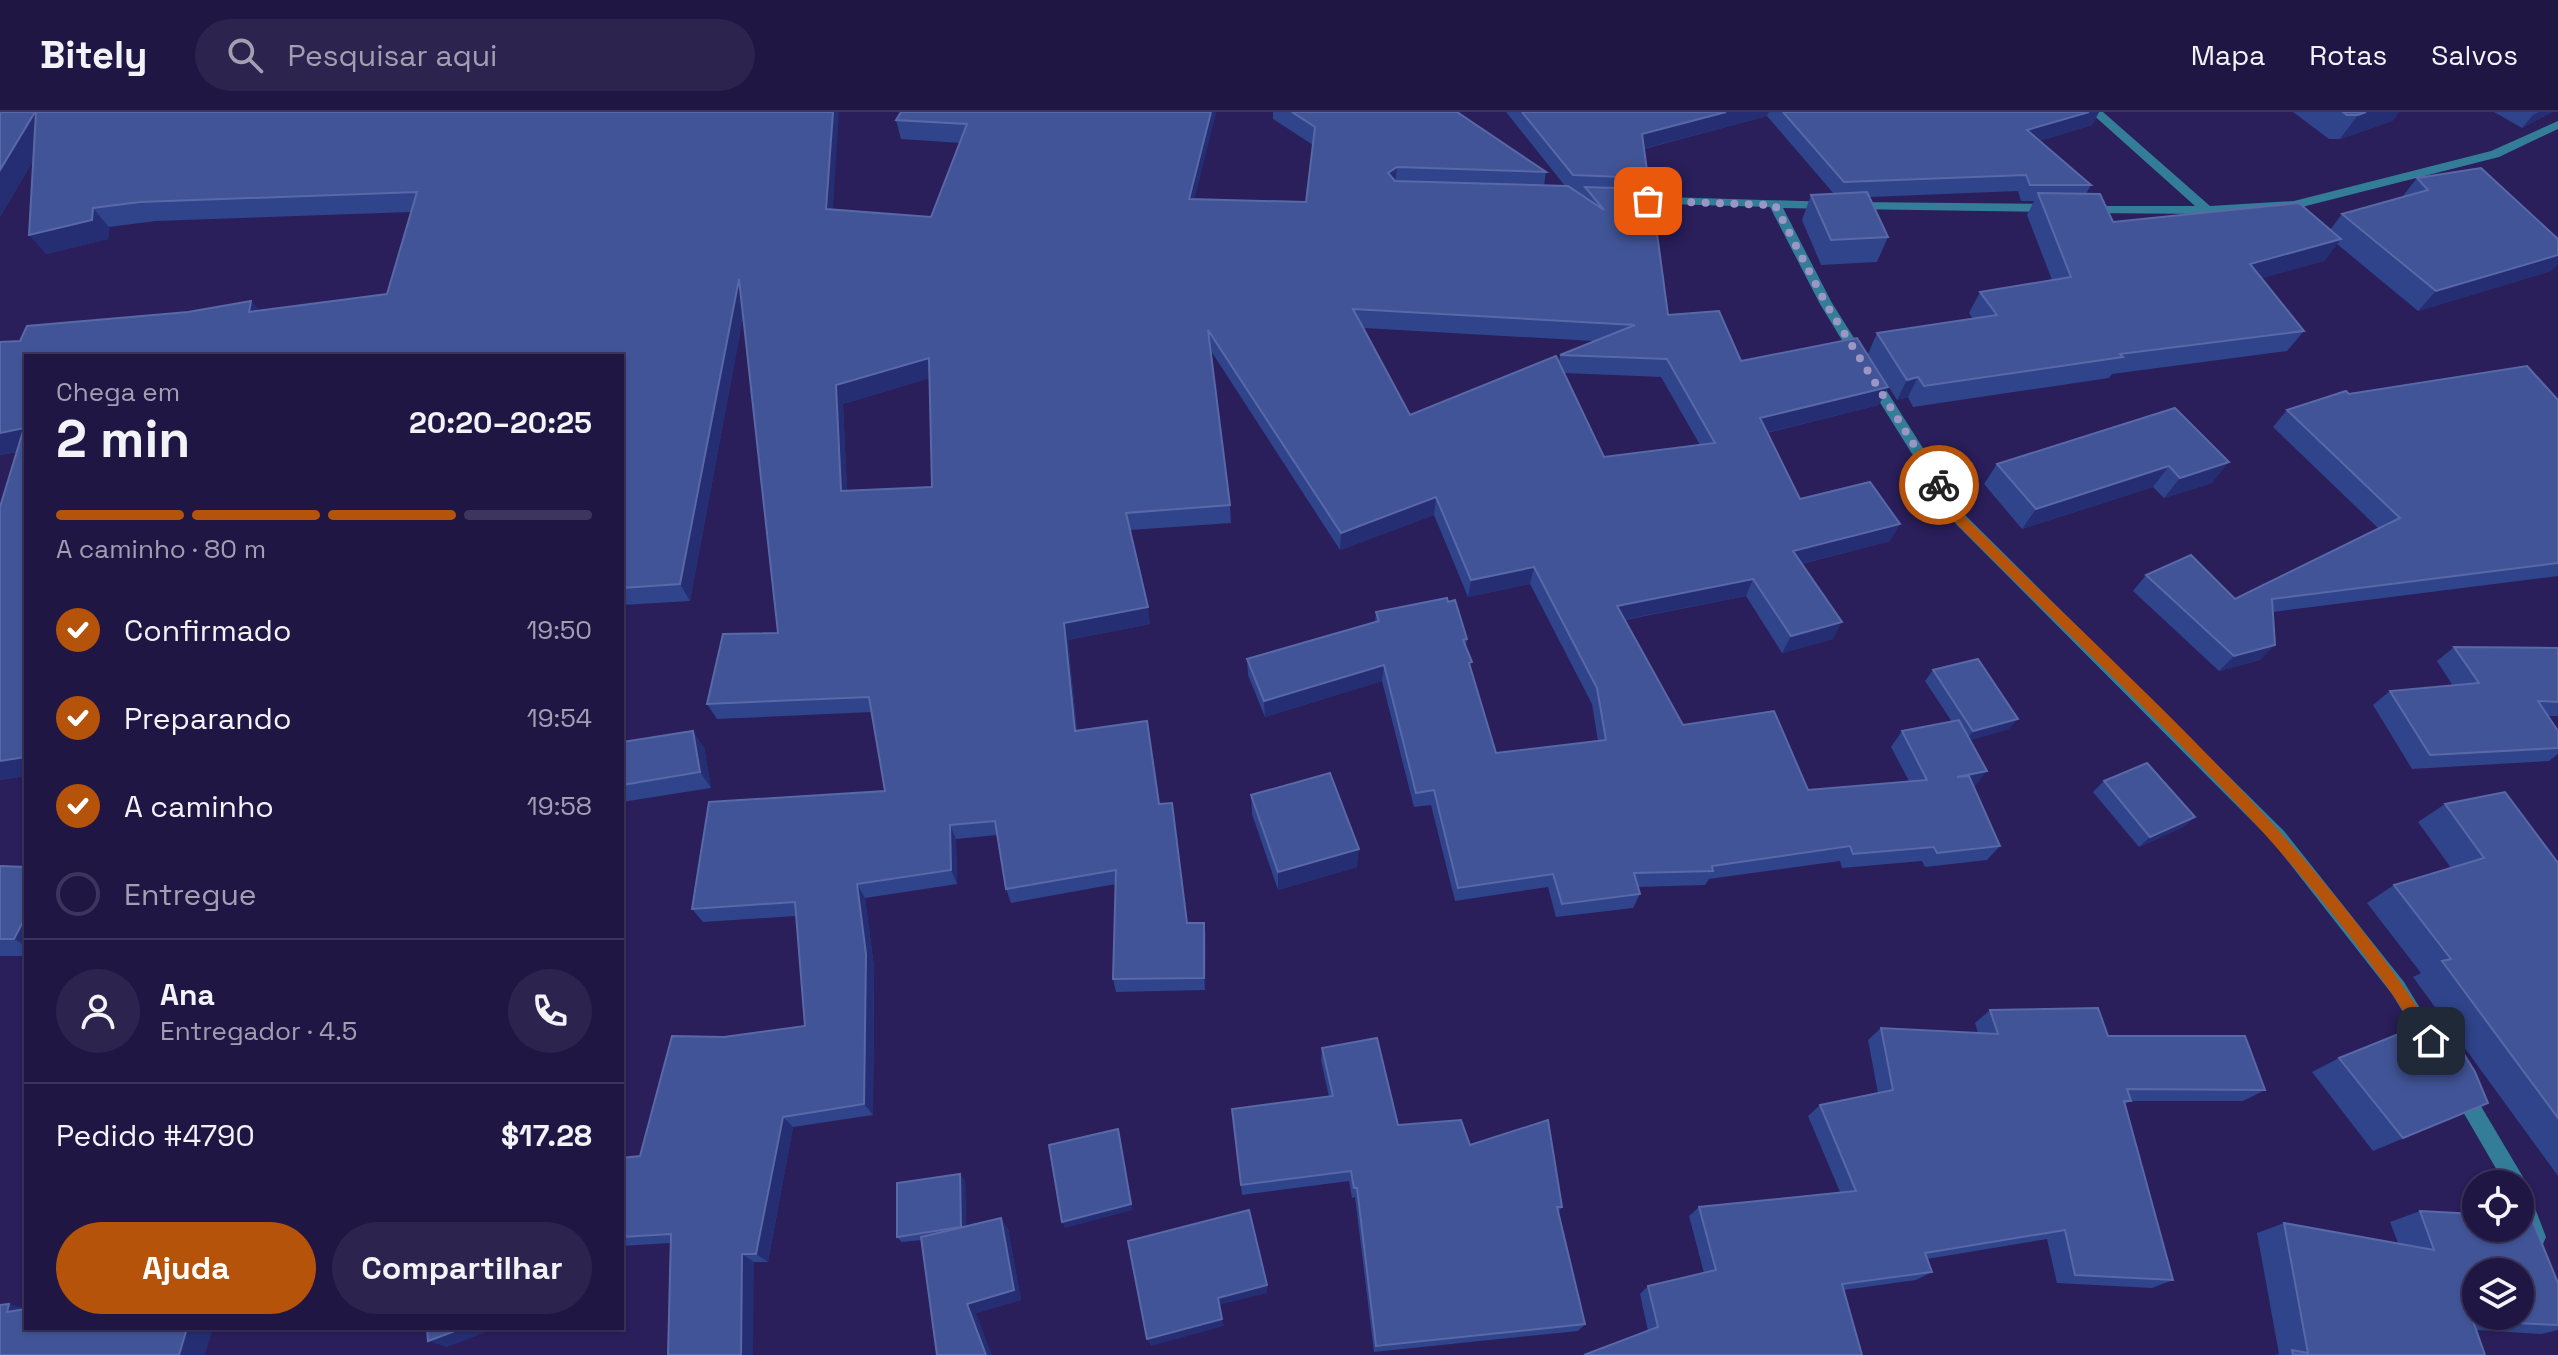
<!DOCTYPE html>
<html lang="pt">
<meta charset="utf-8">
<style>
body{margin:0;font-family:"Space Grotesk",sans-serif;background:#2d234f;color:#f1f3f6;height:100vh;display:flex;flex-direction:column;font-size:30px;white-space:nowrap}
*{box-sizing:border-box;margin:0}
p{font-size:26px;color:#a29fb2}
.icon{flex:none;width:44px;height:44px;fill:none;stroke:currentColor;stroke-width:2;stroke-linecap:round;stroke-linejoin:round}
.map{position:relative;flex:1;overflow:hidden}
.details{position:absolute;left:24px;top:242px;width:600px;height:976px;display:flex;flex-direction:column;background:#201644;border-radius:0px;box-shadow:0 2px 6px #0004,0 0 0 2px #3d355d}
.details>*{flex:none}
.tools{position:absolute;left:2462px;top:1058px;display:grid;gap:16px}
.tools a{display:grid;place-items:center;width:72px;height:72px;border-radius:50%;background:#201644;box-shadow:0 2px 6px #0004,0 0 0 2px #3d355d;font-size:40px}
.pin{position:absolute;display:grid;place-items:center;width:68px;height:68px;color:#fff;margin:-34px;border-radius:16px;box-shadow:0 4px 12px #0006}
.courier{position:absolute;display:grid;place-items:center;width:80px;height:80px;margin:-40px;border:6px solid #b45309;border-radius:50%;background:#fff;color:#222;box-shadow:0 2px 10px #0007}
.summary em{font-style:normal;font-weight:700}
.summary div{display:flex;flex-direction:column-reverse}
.summary{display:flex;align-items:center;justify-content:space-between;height:136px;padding:0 32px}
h1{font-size:52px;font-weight:700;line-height:60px}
.bar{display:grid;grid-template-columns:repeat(4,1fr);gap:12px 8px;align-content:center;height:96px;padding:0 32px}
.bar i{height:10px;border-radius:6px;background:#3d355d}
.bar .selected{background:#b45309}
.bar p{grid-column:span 4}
.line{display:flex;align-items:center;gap:20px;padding:0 32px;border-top:2px solid #3d355d}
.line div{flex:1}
.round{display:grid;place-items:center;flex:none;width:84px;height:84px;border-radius:42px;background:#2d234f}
ol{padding:0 32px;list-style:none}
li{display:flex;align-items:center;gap:24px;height:88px}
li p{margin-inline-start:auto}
li .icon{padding:8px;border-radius:50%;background:#b45309;color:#fff;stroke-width:4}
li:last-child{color:#a29fb2}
li i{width:44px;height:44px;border:4px solid #3d355d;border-radius:50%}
.button{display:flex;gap:16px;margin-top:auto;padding:16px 32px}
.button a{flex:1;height:92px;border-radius:48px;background:#b45309;color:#fff;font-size:32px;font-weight:700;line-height:92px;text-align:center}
.button a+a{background:#2d234f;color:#f1f3f6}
header{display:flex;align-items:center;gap:48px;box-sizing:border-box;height:112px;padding:0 40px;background:#201644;border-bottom:2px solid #3d355d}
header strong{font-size:38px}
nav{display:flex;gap:44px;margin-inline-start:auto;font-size:28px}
.search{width:560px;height:72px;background:#2d234f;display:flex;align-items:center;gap:20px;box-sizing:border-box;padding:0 28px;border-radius:44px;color:#a29fb2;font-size:30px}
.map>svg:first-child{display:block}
</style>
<header>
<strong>Bitely</strong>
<div class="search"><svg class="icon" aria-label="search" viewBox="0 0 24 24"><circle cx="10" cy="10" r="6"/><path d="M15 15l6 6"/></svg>Pesquisar aqui</div>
<nav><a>Mapa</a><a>Rotas</a><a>Salvos</a></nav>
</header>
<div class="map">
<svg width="2558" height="1243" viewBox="0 0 2558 1243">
<rect width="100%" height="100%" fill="#2a1e5b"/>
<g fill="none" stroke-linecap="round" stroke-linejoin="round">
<g fill="#347d99" fill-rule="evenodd">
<path d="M2090,0H2103L2210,94L2294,89L2491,39L2558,9V17L2499,45L2294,97L2207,102L2085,101L2079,97L2081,94H2195Z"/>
<path d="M1633,84L1834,90L1836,93L1830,97L1783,96L1832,191L1866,245L1864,248H1854L1820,192L1770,95L1629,91L1627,88Z"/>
<path d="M1853,90L2050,92L2056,96L2050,100L1849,97V91Z"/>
<path d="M1871,260L1876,262L1966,404L2284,719L2404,870L2437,924L2440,930L2437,936L2431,939L2425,936L2392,882L2272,729L1956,412L1864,265Z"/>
<path d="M2462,971L2469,974L2523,1065L2546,1125L2543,1132L2536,1135L2529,1132L2520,1108V1072H2505L2455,986L2453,980L2455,974Z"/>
</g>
</g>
<g fill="#2f448b" fill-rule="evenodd">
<path d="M0,0L833,98L931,105L960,31L901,27L896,8L901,0H1216L1194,87L1306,90L1313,33L1273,7V0H1457L1546,60L1544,74H1565L1506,0H2099L2092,13L2039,29L2091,73L2086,82L2113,110L2330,118L2342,102L2402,85L2417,66L2551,159L2418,199L2337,132L2324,149L2261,166L2304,219L2287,239L2112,262L2109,266L1913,295L1908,285L1897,288L1868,242L1877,221L1973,207L1969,201L1980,180L2052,168L2027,103L2034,89H2021L2018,79L1870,85L1888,125L1877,150L1821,153L1802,108L1811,83L1834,82L1767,4L1644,37L1648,66L1645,77L1668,203L1741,249L1879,293L1767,321L1800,387L1890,429L1802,452L1833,527L1782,541L1746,484L1625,508L1683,613L1808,678L1909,669L1891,635L1902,619L1952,610L1925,569L1933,558L2009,617L1970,628L1975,674L1973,675L2000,734L1987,748L1925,755L1922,749L1842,756L1840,749L1709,767L1705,773L1638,775L1640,782L1633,796L1556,805L1548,775L1455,789L1431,693L1414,695L1382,569L1265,605L1248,563L1247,547L1375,511L1376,500L1467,527L1466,534L1470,557L1496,641L1598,629L1592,592L1530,472L1468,485L1434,403L1340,438L1211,239L1230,393L1231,411L1130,418L1150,512L1068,528L1077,619L1159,692L1187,811H1204L1206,824L1205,878L1116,880L1113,867L1116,772L1011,791L1006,777L997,723L956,727L957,772L865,786L874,855L873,1003L793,1015L768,1150H754L670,1131L622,1134V1046L640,1044L724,925L805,914L796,804L703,810L692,797L885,679L872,600L717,607L707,592L778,521L743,204L690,489L622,493V244H26V664L0,668L17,340L0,343L20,229L251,189L259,199L387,182L411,100L156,109L109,115L108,127L46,142L33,49L0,105ZM1363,216L1594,229L1560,243L1559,250L1410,303ZM1564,261L1661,265L1700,333L1604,345ZM930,266L932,375L847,379L843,292Z"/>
<path d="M2293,0H2399L2392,9L2340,27H2329Z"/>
<path d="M2494,0H2552L2522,16Z"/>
<path d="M2349,282L2558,288V464L2273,500L2260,548L2219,559L2133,479L2146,463L2235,487L2378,416L2273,315L2287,298Z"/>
<path d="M2175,296L2212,371L2164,386L2153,375L2022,417L1984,372L1997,352Z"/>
<path d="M2454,535L2558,536V604H2548L2558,619V642L2549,649L2412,657L2373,593L2390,579L2453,574L2437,549Z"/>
<path d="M622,630L704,635L711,676L622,690Z"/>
<path d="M2104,669L2195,705L2183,715L2139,735L2093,680Z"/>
<path d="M1251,683L1357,755L1278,778L1252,702Z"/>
<path d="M2445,692L2558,751V1064L2413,865L2421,861L2367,791L2394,773L2451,756L2418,710Z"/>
<path d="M0,754L26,755V844H0Z"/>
<path d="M1990,898L2108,924L2265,978L2243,989H2131L2125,992L2173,1168L2152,1176L2057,1171L2047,1127L1927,1147L1932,1160L1916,1168L1844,1178L1648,1219L1640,1182L1648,1174L1704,1161L1689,1104L1699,1095L1840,1080L1808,1004L1820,993L1878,981L1868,928L1881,916L1978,921L1975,911Z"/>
<path d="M1322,936L1398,1013L1470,1033L1562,1095L1558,1101L1585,1212L1578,1219L1374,1240L1355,1085L1352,1086L1349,1069L1242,1083L1232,997L1329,985L1321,948Z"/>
<path d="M2339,946L2488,991L2373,1039L2312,960Z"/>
<path d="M965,1068L966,1114L1008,1117L1021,1188L976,1201L922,1128L902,1130L897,1125Z"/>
<path d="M2420,1099L2558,1171V1218L2541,1222L2477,1218L2485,1243H2274L2279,1242L2257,1121L2284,1111L2398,1131L2390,1110Z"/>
</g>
<g fill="#252e72">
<path d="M35,0L52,17L0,105V58Z"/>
<path d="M833,0H839L832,116L826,97Z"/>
<path d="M1211,0H1216L1190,106L1189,87Z"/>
<path d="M1726,0H1769L1767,4L1638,38L1642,22Z"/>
<path d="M2089,0H2099L2092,13L2019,35L2027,18Z"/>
<path d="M2366,0H2399L2392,9L2340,27L2358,3Z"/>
<path d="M2539,0H2552L2522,16L2533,3Z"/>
<path d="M1397,55L1395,74L1388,61Z"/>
<path d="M93,96L109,115L108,127L46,142L29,123Z"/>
<path d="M2341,127L2324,149L2235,174L2250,152Z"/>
<path d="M2558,143V152L2551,159L2418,199L2436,179Z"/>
<path d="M739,167L747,185L690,489L680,472Z"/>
<path d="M251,189L266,207L249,200Z"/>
<path d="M929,246L934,265L843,292L848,396L841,379L836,273Z"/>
<path d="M1918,265L1908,285L1897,288L1907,268Z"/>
<path d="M1888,275L1879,293L1753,324L1760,306Z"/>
<path d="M24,316L26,338L0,343V321Z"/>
<path d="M2229,350L2212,371L2164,386L2180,366Z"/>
<path d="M2169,354L2153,375L2022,417L2036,397Z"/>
<path d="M1436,385L1434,403L1340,438L1341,421Z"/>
<path d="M1900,412L1890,429L1785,456L1793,439Z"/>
<path d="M1534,455L1530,472L1468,485L1471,468Z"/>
<path d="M1753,467L1746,484L1611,510L1617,494Z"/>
<path d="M1148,495L1150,512L1068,528L1078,635L1075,619L1064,511Z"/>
<path d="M1842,510L1833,527L1782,541L1791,524Z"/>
<path d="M2275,533L2260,548L2219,559L2234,544Z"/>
<path d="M1384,553L1382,569L1265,605L1264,589Z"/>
<path d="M2018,607L2009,617L1965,630L1973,619Z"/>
<path d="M693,619L704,635L711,676L700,660Z"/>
<path d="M26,645V664L0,668V649Z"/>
<path d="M1987,659L1975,674L1945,680L1957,665Z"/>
<path d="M2195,705L2183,715L2139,735L2150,725Z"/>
<path d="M950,713L956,727L957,772L951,758Z"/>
<path d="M1359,737L1357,755L1278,778V760Z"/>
<path d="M857,772L865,786L874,855L873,1003L864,992Z"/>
<path d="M26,804V834L14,827Z"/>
<path d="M1204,811L1206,824L1205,878L1204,866Z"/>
<path d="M783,1005L793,1015L768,1150L756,1142Z"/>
<path d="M1118,1017L1133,1098L1065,1116L1062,1110Z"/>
<path d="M960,1062L965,1068L966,1121L961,1115Z"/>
<path d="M1001,1106L1008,1117L1021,1188L976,1201L992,1243H986L967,1192Z"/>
<path d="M742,1142L754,1150L753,1243H741Z"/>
<path d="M1267,1173V1181L1219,1193L1218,1186Z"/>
<path d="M9,1192L26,1196V1204L7,1200Z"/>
<path d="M1222,1207L1224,1214L1151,1234L1147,1227Z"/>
<path d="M187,1216H213L205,1243H179Z"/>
<path d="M463,1216H497L447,1235L428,1229Z"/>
</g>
<g fill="#415497" stroke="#5968a7" stroke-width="2" fill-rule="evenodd">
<path d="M0,0H35L0,58Z"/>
<path d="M36,0H833L826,97L931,105L967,12L896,8L901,0H1211L1189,87L1306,90L1315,15L1292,0H1457L1546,60L1397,55L1388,61L1395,69L1568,74L1604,98L1585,75L1651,77L1668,203L1719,199L1741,249L1857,226L1888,275L1760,306L1800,387L1870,370L1900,412L1793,439L1842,510L1791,524L1753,467L1617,494L1683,613L1774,599L1808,678L1927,668L1902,619L1959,608L1987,659L1957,665L1969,664L2000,734L1937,741L1934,735L1853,742L1850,734L1712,754L1713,759L1634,761L1640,782L1562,792L1553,762L1458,776L1434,678L1416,681L1384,553L1264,589L1247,547L1379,509L1376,500L1447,486L1448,490L1455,488L1467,527L1463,528L1472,550L1469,551L1496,641L1606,628L1597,576L1534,455L1471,468L1436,385L1341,421L1208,218L1230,393L1126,401L1148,495L1064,511L1075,619L1147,609L1159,692L1172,691L1187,811H1204V866L1113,867L1116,758L1006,777L995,709L950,713L951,758L857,772L866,842L864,992L783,1005L756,1142H742L741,1243H668L671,1122L622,1125V1046L640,1044L672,924L724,925L805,914L795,790L692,797L709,690L885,679L869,585L707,592L723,522L778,521L739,167L680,472L622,476V244H26V645L0,649V395L24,316L0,321V230L20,229L27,214L188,200L251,189L249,200L387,182L417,80L140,90L93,96L92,108L29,123ZM1353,197L1635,213L1560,243L1667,247L1715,331L1604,345L1556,244L1410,303ZM929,246L932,375L841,379L836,273Z"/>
<path d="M1522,0H1726L1642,22L1648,66L1573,63Z"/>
<path d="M1783,0H2089L2027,18L2091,73H2030L2026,63L1844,70Z"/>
<path d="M2343,0H2366L2358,3H2347Z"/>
<path d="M2481,56L2558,127V143L2436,179L2342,102L2428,78L2417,66Z"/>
<path d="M1867,80L1888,125L1831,128L1811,83Z"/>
<path d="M2038,81L2100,82L2113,110L2299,91L2341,127L2250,152L2304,219L2120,242L2123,245L1924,274L1918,265L1907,268L1877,221L1997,203L1980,180L2071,165Z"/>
<path d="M2527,254L2558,288V451L2272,487L2275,533L2234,544L2146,463L2191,443L2235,487L2400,406L2287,298L2346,279L2349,282Z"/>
<path d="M2175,296L2229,350L2180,366L2169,354L2036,397L1997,352Z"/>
<path d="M2454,535L2558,536V590L2538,589L2558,619V636L2430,643L2390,579L2479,571Z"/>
<path d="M1978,547L2018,607L1973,619L1933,558Z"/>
<path d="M693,619L700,660L622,673V630Z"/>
<path d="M2147,651L2195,705L2150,725L2104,669Z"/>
<path d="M1330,661L1359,737L1278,760L1251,683Z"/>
<path d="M2505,680L2558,751V1006L2442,849L2451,847L2394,773L2484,746L2445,692Z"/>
<path d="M0,754L26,755V804L14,827H0Z"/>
<path d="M2098,896L2108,924H2245L2265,978L2127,977L2131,989H2124L2173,1168L2075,1163L2065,1118L1925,1141L1932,1160L1842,1172L1862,1243H1584L1658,1215L1648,1174L1716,1158L1699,1095L1856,1079L1820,993L1893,978L1881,916L1998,922L1990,898Z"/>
<path d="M2441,905L2475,960L2488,991L2403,1026L2339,946Z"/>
<path d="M1377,926L1398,1013L1461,1008L1470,1033L1548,1008L1562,1095H1557L1585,1212L1376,1234L1357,1076H1354L1351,1059L1241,1073L1232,997L1333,984L1322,936Z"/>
<path d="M1118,1017L1131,1092L1062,1110L1049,1033Z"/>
<path d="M960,1062L961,1115L897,1125V1071Z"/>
<path d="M1249,1098L1267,1173L1218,1186L1222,1207L1147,1227L1128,1129Z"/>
<path d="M2420,1099L2476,1102V1116H2520V1104L2531,1105L2558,1171V1213L2473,1209L2485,1243H2293L2292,1238L2308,1241L2284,1111L2434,1138ZM2476,1160H2520V1204H2476Z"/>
<path d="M1001,1106L1014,1178L967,1192L986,1243H937L921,1125Z"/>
<path d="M9,1192L7,1200L26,1197V1216H187L179,1243H0V1193Z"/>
<path d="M427,1216H463L428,1229Z"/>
</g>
<path fill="#b45309" d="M1935,370H1943L1965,405C2130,569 2312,725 2436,924V934H2426C2303,734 2121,577 1957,412L1933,373Z"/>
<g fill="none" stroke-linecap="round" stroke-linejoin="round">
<path stroke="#9b96c4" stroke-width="8" stroke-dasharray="0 14.4" d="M1648,89L1775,93L1826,192L1939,373"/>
</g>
</svg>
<div class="tools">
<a><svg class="icon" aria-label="locate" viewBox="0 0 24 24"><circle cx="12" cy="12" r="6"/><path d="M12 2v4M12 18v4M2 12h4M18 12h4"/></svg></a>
<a><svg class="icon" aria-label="layers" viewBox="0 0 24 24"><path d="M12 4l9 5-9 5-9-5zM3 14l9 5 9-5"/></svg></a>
</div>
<div class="pin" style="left:1648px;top:89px;background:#ea580c"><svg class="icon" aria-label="bag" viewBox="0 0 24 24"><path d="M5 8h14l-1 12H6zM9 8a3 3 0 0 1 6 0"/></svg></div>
<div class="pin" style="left:2431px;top:929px;background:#1f2937"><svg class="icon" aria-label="home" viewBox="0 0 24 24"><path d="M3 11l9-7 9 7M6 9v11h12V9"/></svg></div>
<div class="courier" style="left:1939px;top:373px"><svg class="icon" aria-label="bike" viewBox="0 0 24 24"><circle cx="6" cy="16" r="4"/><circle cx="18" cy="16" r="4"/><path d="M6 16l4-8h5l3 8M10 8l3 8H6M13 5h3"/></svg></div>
<section class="details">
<div class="summary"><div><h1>2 min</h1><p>Chega em</p></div><em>20:20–20:25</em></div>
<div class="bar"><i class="selected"></i><i class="selected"></i><i class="selected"></i><i></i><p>A caminho · 80 m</p></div>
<ol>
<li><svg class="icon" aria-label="check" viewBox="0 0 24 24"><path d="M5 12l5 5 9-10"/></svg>Confirmado<p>19:50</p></li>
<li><svg class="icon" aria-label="check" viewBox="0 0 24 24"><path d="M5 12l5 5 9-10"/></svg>Preparando<p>19:54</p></li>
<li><svg class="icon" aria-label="check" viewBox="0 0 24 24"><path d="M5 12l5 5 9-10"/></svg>A caminho<p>19:58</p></li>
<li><i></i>Entregue</li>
</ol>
<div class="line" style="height:144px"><a class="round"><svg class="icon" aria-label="person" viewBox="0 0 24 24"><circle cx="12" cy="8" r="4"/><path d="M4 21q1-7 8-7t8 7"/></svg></a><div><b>Ana</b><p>Entregador · 4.5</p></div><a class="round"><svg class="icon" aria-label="phone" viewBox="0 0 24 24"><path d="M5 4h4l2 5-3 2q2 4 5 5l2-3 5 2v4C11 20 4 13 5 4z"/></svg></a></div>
<div class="line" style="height:104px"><div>Pedido #4790</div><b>$17.28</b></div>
<div class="button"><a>Ajuda</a><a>Compartilhar</a></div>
</section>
</div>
